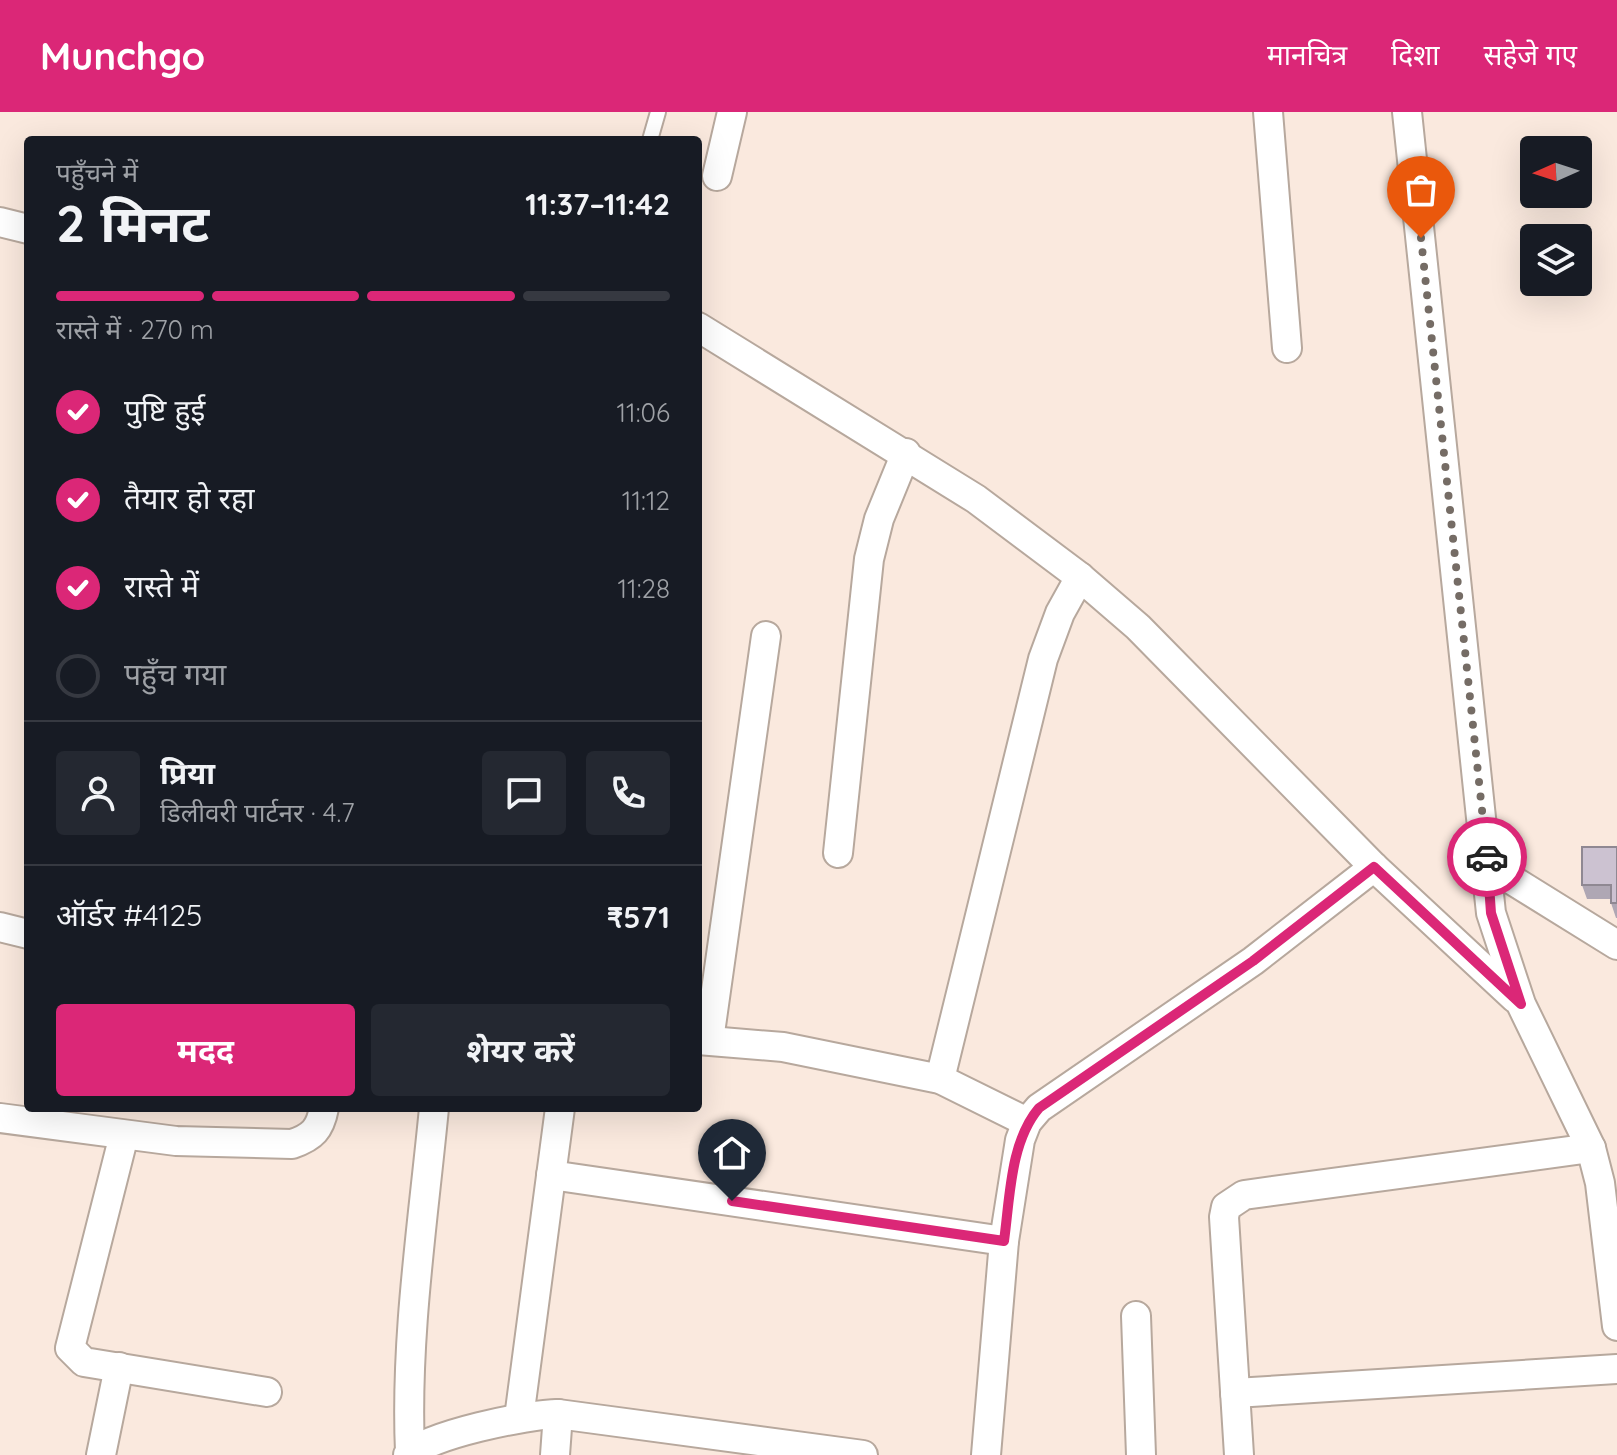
<!DOCTYPE html>
<html lang="hi">
<meta charset="utf-8">
<style>
body{margin:0;font-family:Quicksand,"Noto Sans Devanagari",sans-serif;background:#242831;color:#f1f3f6;height:100vh;display:flex;flex-direction:column;font-size:30px;white-space:nowrap}
*{box-sizing:border-box;margin:0}
p{font-size:26px;color:#9ea1a6}
.icon{flex:none;width:44px;height:44px;fill:none;stroke:currentColor;stroke-width:2;stroke-linecap:round;stroke-linejoin:round}
.map{position:relative;flex:1;overflow:hidden}
.drawer{position:absolute;left:24px;top:24px;width:678px;height:976px;display:flex;flex-direction:column;background:#171b24;border-radius:8px;box-shadow:0 8px 32px #0002}
.drawer>*{flex:none}
.needle{width:52px;rotate:267deg}
.fabs{position:absolute;left:1520px;top:24px;display:grid;gap:16px}
.fabs a{display:grid;place-items:center;width:72px;height:72px;border-radius:8px;background:#171b24;box-shadow:0 8px 32px #0002;font-size:40px}
.pin{position:absolute;display:grid;place-items:center;width:68px;height:68px;color:#fff;margin:-82px -34px;border-radius:50% 50% 50% 0;rotate:-45deg;box-shadow:0 0 8px #0007}
.pin .icon{rotate:45deg}
.courier{position:absolute;display:grid;place-items:center;width:80px;height:80px;margin:-40px;border:6px solid #db2777;border-radius:50%;background:#fff;color:#222;box-shadow:0 2px 10px #0007}
.overview em{font-style:normal;font-weight:700}
.overview div{display:flex;flex-direction:column-reverse}
.overview{display:flex;align-items:center;justify-content:space-between;height:136px;padding:0 32px}
h1{font-size:52px;font-weight:700;line-height:60px}
.bar{display:grid;grid-template-columns:repeat(4,1fr);gap:12px 8px;align-content:center;height:96px;padding:0 32px}
.bar i{height:10px;border-radius:6px;background:#363941}
.bar .current{background:#db2777}
.bar p{grid-column:span 4}
.line{display:flex;align-items:center;gap:20px;padding:0 32px;border-top:2px solid #363941}
.line div{flex:1}
.round{display:grid;place-items:center;flex:none;width:84px;height:84px;border-radius:8px;background:#242831}
ol{padding:0 32px;list-style:none}
li{display:flex;align-items:center;gap:24px;height:88px}
li p{margin-inline-start:auto}
li .icon{padding:8px;border-radius:50%;background:#db2777;color:#fff;stroke-width:4}
li:last-child{color:#9ea1a6}
li i{width:44px;height:44px;border:4px solid #363941;border-radius:50%}
.cta{display:flex;gap:16px;margin-top:auto;padding:16px 32px}
.cta a{flex:1;height:92px;border-radius:8px;background:#db2777;color:#fff;font-size:32px;font-weight:700;line-height:92px;text-align:center}
.cta a+a{background:#242831;color:#f1f3f6}
header{display:flex;align-items:center;gap:48px;box-sizing:border-box;height:112px;padding:0 40px;background:#db2777;color:#fff}
header strong{font-size:38px}
nav{display:flex;gap:44px;margin-inline-start:auto;font-size:28px}
.map>svg:first-child{display:block}
</style>
<header>
<strong>Munchgo</strong>
<nav><a>मानचित्र</a><a>दिशा</a><a>सहेजे गए</a></nav>
</header>
<div class="map">
<svg width="1617" height="1343" viewBox="0 0 1617 1343">
<rect width="100%" height="100%" fill="#fae9de"/>
<g fill="none" stroke-linecap="round" stroke-linejoin="round">
<defs>
<path id="lane" d="M650,28L658,0"/>
<g id="street">
<path d="M1268,0L1287,236"/>
<path d="M1407,0L1491,801L1521,892L1591,1036L1600,1071L1617,1214"/>
<path d="M717,64L732,0"/>
<path d="M0,110L28,117"/>
<path d="M698,215L976,387L1080,465L1138,515L1374,755L1515,886"/>
<path d="M838,741L869,447L879,407L906,341"/>
<path d="M1488,753L1617,833"/>
<path d="M0,815L28,822"/>
<path d="M698,928L783,935L940,967L1027,1010"/>
<path d="M709,928L766,524"/>
<path d="M940,967L1043,547L1060,501L1080,465"/>
<path d="M0,1006L176,1029L292,1032C313,1025 320,1017 324,996"/>
<path d="M124,1023L70,1236L84,1250L267,1280"/>
<path d="M551,1063L1004,1129"/>
<path d="M1136,1204L1141,1343"/>
<path d="M1235,1281L1617,1257"/>
<path d="M519,1306L560,996"/>
<path d="M410,1340C405,1226 423,1110 434,996"/>
<path d="M101,1343L119,1255"/>
<path d="M408,1343C428,1323 528,1302 558,1302L863,1343"/>
<path d="M555,1343L558,1302"/>
<path d="M986,1343L1004,1129L1020,1028L1027,1010L1039,996L1253,849L1374,755"/>
<path d="M1239,1343L1224,1105L1226,1095L1244,1083L1591,1036"/>
</g>
</defs>
<use href="#lane" stroke="#b7a89d" stroke-width="18"/>
<use href="#street" stroke="#b7a89d" stroke-width="32"/>
<use href="#lane" stroke="#fff" stroke-width="14"/>
<use href="#street" stroke="#fff" stroke-width="28"/>
</g>
<path fill="#afa7b4" d="M1617,735V806H1616L1611,791V787H1587L1582,773Z"/>
<path fill="#ccc2d1" stroke="#8f8892" stroke-width="2" d="M1582,735H1617V791H1611V773H1582Z"/>
<g fill="none" stroke-linecap="round" stroke-linejoin="round">
<path stroke="#756c65" stroke-width="8" stroke-dasharray="0 14.4" d="M1421,126L1487,745"/>
<path stroke="#db2777" stroke-width="10" d="M732,1089L1004,1129C1010,1086 1010,1030 1039,996L1253,849L1374,755L1521,892L1491,801L1487,745"/>
</g>
</svg>
<div class="fabs">
<a><svg class="needle" viewBox="-14 -14 28 28"><path d="M0-13l5 13h-10z" fill="#e53935"/><path d="M0 13l5-13h-10z" fill="#9ea1a6"/></svg></a>
<a><svg class="icon" aria-label="layers" viewBox="0 0 24 24"><path d="M12 4l9 5-9 5-9-5zM3 14l9 5 9-5"/></svg></a>
</div>
<div class="pin" style="left:1421px;top:126px;background:#ea580c"><svg class="icon" aria-label="bag" viewBox="0 0 24 24"><path d="M5 8h14l-1 12H6zM9 8a3 3 0 0 1 6 0"/></svg></div>
<div class="pin" style="left:732px;top:1089px;background:#1f2937"><svg class="icon" aria-label="home" viewBox="0 0 24 24"><path d="M3 11l9-7 9 7M6 9v11h12V9"/></svg></div>
<div class="courier" style="left:1487px;top:745px"><svg class="icon" aria-label="car" viewBox="0 0 24 24"><path d="M5 17H2v-5l4-1 3-4h7l3 4 3 1v5h-3M9 17h6M6 11h13"/><circle cx="7" cy="17" r="2"/><circle cx="17" cy="17" r="2"/></svg></div>
<section class="drawer">
<div class="overview"><div><h1>2 मिनट</h1><p>पहुँचने में</p></div><em>11:37–11:42</em></div>
<div class="bar"><i class="current"></i><i class="current"></i><i class="current"></i><i></i><p>रास्ते में · 270 m</p></div>
<ol>
<li><svg class="icon" aria-label="check" viewBox="0 0 24 24"><path d="M5 12l5 5 9-10"/></svg>पुष्टि हुई<p>11:06</p></li>
<li><svg class="icon" aria-label="check" viewBox="0 0 24 24"><path d="M5 12l5 5 9-10"/></svg>तैयार हो रहा<p>11:12</p></li>
<li><svg class="icon" aria-label="check" viewBox="0 0 24 24"><path d="M5 12l5 5 9-10"/></svg>रास्ते में<p>11:28</p></li>
<li><i></i>पहुँच गया</li>
</ol>
<div class="line" style="height:144px"><a class="round"><svg class="icon" aria-label="person" viewBox="0 0 24 24"><circle cx="12" cy="8" r="4"/><path d="M4 21q1-7 8-7t8 7"/></svg></a><div><b>प्रिया</b><p>डिलीवरी पार्टनर · 4.7</p></div><a class="round"><svg class="icon" aria-label="chat" viewBox="0 0 24 24"><path d="M4 5h16v11H9l-5 4z"/></svg></a><a class="round"><svg class="icon" aria-label="phone" viewBox="0 0 24 24"><path d="M5 4h4l2 5-3 2q2 4 5 5l2-3 5 2v4C11 20 4 13 5 4z"/></svg></a></div>
<div class="line" style="height:104px"><div>ऑर्डर #4125</div><b>₹571</b></div>
<div class="cta"><a>मदद</a><a>शेयर करें</a></div>
</section>
</div>
